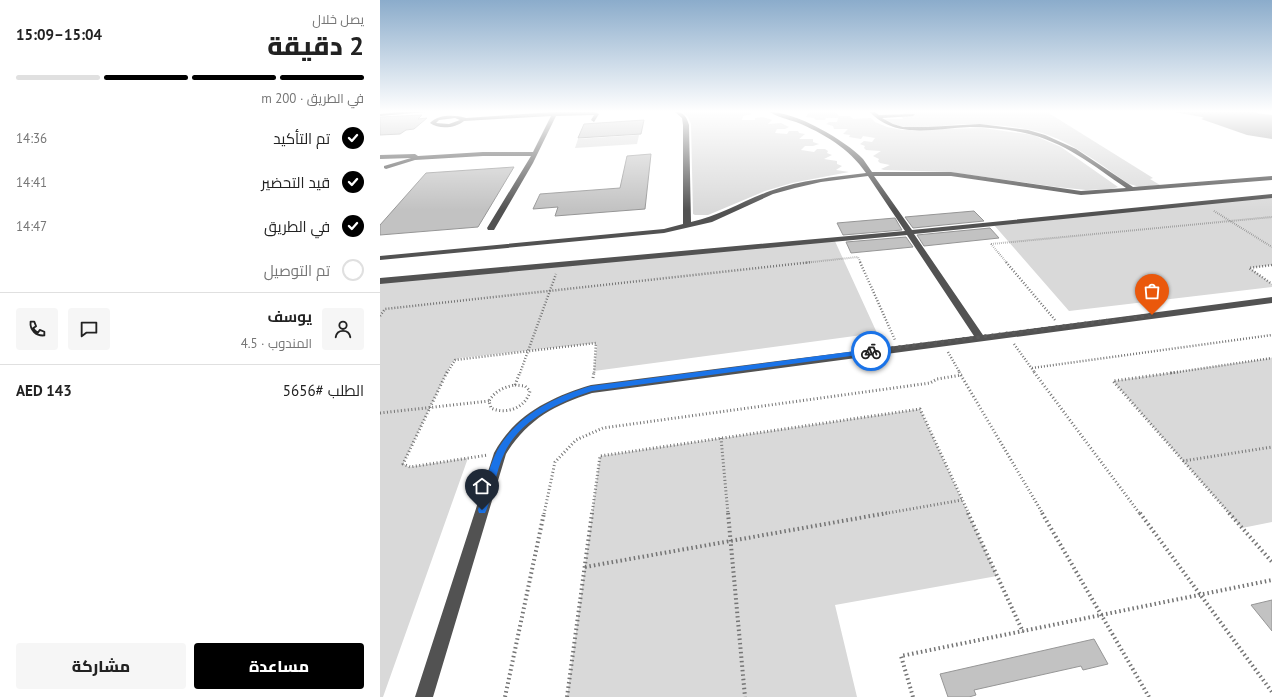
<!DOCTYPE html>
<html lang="ar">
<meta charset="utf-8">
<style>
body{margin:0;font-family:"PT Sans",Cairo,sans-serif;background:#f6f6f6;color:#222;direction:rtl;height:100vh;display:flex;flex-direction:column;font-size:15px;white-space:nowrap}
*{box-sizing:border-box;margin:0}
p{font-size:13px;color:#767676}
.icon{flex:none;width:22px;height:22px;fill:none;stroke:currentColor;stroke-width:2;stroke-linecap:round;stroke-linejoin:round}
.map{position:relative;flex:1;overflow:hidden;direction:ltr}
.side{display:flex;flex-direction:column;background:#fff;width:380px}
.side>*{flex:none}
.pin{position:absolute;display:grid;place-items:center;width:34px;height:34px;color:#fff;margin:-41px -17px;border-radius:50% 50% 50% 0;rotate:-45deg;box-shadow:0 0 4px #0007}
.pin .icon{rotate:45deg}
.courier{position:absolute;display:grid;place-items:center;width:40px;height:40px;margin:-20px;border:3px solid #1a73e8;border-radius:50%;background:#fff;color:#222;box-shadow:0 1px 5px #0007}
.overview em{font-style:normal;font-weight:800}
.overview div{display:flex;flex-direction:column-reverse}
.overview{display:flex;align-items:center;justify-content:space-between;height:68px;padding:0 16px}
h1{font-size:26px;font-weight:800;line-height:30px}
.bar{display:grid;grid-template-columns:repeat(4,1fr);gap:6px 4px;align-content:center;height:48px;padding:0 16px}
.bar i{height:5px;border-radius:3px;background:#e0e0e0}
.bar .current{background:#000}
.bar p{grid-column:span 4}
.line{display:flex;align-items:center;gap:10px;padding:0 16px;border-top:1px solid #e0e0e0}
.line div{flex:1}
.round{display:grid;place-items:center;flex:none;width:42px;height:42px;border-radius:4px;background:#f6f6f6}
ol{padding:0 16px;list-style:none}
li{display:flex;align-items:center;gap:12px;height:44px}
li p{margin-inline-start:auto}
li .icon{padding:4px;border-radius:50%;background:#000;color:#fff;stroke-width:4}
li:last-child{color:#767676}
li i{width:22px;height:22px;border:2px solid #e0e0e0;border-radius:50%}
.action{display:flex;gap:8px;margin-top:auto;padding:8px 16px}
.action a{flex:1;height:46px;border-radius:4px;background:#000;color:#fff;font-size:16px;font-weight:800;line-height:46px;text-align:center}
.action a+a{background:#f6f6f6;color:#222}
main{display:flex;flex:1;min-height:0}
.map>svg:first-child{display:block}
</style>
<main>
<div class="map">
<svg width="892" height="697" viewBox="0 0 892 697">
<rect width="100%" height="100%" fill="#fff"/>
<g fill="#d9d9d9">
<path d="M302,112H366L373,114L363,116L362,120H375V118L383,117L392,120L388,124L401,123L409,127L405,129H397L395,133L407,134L409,131H418L419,133L425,134L419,139H433V142L439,144L433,146H425L421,150L434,152L437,149H445L448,151L447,153L452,155L444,159L457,161V164L462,166L456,170L469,172L412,183L385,191L328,215H315L313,214L311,124L308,117Z"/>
<path d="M414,112H456L459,116H470L473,119L491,118L495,122L507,127L522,130L603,128L653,135L681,147L738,187L731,189L706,190L677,187L569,172L504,170L501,169L510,165L500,163L498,161L499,159L493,156L501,151L486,150L484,148L485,146L480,144L484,141L492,142L495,138L483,136L481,139L469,137L470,135L463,134L468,129H454L453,126L446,124L449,122H457L458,118H446L445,120H436L434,118L426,117L429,112Z"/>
<path d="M529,112H667L773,178L770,179L780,185L760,187L749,184C718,163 688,138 651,130C630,126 609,124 587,124C562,124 526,135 504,119H523L522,117L526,116L523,113Z"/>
<path d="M259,135L257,144L195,148L198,139Z"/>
<path d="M892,197V265L870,268L892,284V287L689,311L614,225Z"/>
<path d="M454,239L497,333L214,371L217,345L216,343L80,358L72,362L23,464L29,467L88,458L3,697H0V281Z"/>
<path d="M892,358V522L862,528L733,381Z"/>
<path d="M540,409L617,576L455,605L477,697H187L220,456Z"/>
</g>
<path fill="#a0a0a0" d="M794,112H877L874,113L892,115V139L867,135L821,119L824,118L822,117Z"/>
<g fill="#c2c2c2" stroke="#969696">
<path d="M42,115L38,119L47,118L34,129L26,130L20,134L0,135V117Z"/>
<path d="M264,120L261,134L198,138L204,124Z"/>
<path d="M271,154L265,209L175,216L178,207L153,209L160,194L240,188L247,156Z"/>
<path d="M134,167L98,227L0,235V225L46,173Z"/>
<path d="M594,211L604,221L533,228L525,217Z"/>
<path d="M515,218L522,230L463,235L457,223Z"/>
<path d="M610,228L619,238L544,246L537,235Z"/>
<path d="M526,237L533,247L471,253L466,242Z"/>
<path d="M892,600V631L871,605Z"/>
<path d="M714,639L728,664L703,670L701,666L594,690L596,695L589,697H568L560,674Z"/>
</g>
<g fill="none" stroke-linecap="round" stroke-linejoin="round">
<g stroke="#747474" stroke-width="2" stroke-dasharray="0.5 1.5" stroke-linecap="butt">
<path d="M834,211L892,247"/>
<path d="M611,244L892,217"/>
<path d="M611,244L627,263"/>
<path d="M423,263L478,257L481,263"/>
</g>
<g stroke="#747474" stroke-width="2.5" stroke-dasharray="1 2" stroke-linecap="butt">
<path d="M480,262L515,340"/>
<path d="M626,262L675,320"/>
<path d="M892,265L869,268L892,284"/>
<path d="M0,316L5,309L432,262"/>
<path d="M634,344L655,373"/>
<path d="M568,352L580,373"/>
<path d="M652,368L892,335"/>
<path d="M67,373L75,360L216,343L214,373"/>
<path d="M140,373L176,274"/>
<path d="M791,373L892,358"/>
</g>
<g stroke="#747474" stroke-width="3" stroke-dasharray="1 2.5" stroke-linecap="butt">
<path d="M67,372L23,464L30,467L108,455"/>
<path d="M579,372L663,514"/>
<path d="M654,372L760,514"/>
<path d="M798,372L733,381L850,514"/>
<path d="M213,378L214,372"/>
<path d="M135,385L140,372"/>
<path d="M135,385L145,386L150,391C146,408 126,415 111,408L109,401C115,391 124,387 135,385Z"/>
<path d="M0,413L109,401"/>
<path d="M341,438L348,514"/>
<path d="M803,461L892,447"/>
<path d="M164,514L175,462L196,440L223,428L550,383L557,379L582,375"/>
<path d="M212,514L220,456L540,409L589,514"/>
<path d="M502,514L582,500"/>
</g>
<g stroke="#747474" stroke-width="4" stroke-dasharray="1.5 3" stroke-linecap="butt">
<path d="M348,513L365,697"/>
<path d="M588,513L643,632"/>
<path d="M662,513L769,697"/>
<path d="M760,513L892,692"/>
<path d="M849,513L892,562"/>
<path d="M205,567L507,513"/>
<path d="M125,697L164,513"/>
<path d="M187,697L212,513"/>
<path d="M533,697L521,656L892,580"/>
</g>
<g fill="#525252" fill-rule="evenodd">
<path d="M19,112H46L0,116V114Z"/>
<path d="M173,112H214L219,114L214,122L211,120L214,115L176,116L153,163L114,230H108L107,228L151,156H103L35,160L6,169L4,168V166L31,158L0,159V155L35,154L38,156L103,152H153L171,116L84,121C75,128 60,130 50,123C59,114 75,115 86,118ZM75,118L80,120L69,124L56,123L59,120Z"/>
<path d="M295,112C304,112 306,116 309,125L311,222C339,216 363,201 390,191C421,180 453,177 486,173C469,148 443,133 416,122C407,119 397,117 390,112C416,112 465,140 483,159C486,163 489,168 492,172H571L701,191L746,188C714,166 683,141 645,133C627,129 608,127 590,127C555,128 516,140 490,112H495L499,115L535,114L533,116L502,118L513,124L523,127H548L600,124L648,130L665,135L696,149L753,187L892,176V180L701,195L571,176H494L532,230L892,194V198L534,234L603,335L892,297V303L212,393C174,405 147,420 126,454L53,697H35L114,453C134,415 171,397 211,385L594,336L527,235L0,284V278L525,231L488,176L441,182L415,188L393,194L332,222L284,233L0,260V256L284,229L303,224V125L302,118Z"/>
</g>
</g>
<linearGradient id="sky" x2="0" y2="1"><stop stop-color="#8baccb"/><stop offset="0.53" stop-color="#fff"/><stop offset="1" stop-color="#fff" stop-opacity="0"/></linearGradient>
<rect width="892" height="210" fill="url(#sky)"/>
<path fill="#1a73e8" d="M491,349L494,351L493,353L212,391C179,402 139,420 124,454C115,473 114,494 105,513H99L98,510C104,492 108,468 117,451C136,416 174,397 211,386Z"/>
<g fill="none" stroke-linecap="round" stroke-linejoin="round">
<path stroke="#595959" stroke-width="4" stroke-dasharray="0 7.2" d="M491,351L772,315"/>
</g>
</svg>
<div class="pin" style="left:772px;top:315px;background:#ea580c"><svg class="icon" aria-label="bag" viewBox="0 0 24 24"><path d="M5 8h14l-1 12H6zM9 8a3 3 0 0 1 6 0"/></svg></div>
<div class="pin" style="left:102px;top:510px;background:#1f2937"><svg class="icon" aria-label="home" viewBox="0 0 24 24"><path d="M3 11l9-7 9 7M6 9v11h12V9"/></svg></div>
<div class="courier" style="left:491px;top:351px"><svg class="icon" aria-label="bike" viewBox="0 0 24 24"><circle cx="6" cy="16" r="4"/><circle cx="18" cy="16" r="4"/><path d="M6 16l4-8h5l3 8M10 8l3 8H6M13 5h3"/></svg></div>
</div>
<section class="side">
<div class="overview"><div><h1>2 دقيقة</h1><p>يصل خلال</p></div><em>15:04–15:09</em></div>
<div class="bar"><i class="current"></i><i class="current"></i><i class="current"></i><i></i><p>في الطريق · 200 m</p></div>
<ol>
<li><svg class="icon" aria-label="check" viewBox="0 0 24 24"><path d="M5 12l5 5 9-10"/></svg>تم التأكيد<p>14:36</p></li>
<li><svg class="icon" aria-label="check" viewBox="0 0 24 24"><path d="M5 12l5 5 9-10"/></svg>قيد التحضير<p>14:41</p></li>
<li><svg class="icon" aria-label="check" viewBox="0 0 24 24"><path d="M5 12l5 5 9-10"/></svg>في الطريق<p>14:47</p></li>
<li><i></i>تم التوصيل</li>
</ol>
<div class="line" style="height:72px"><a class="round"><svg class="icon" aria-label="person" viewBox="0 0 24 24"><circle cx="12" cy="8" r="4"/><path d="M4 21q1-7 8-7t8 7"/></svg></a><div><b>يوسف</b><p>المندوب · 4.5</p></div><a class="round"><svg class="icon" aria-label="chat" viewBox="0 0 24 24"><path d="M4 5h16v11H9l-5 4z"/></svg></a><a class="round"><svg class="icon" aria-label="phone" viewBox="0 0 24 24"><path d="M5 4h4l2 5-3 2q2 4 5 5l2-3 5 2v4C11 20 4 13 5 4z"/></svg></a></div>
<div class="line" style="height:52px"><div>الطلب #5656</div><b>AED 143</b></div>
<div class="action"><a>مساعدة</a><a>مشاركة</a></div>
</section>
</main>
